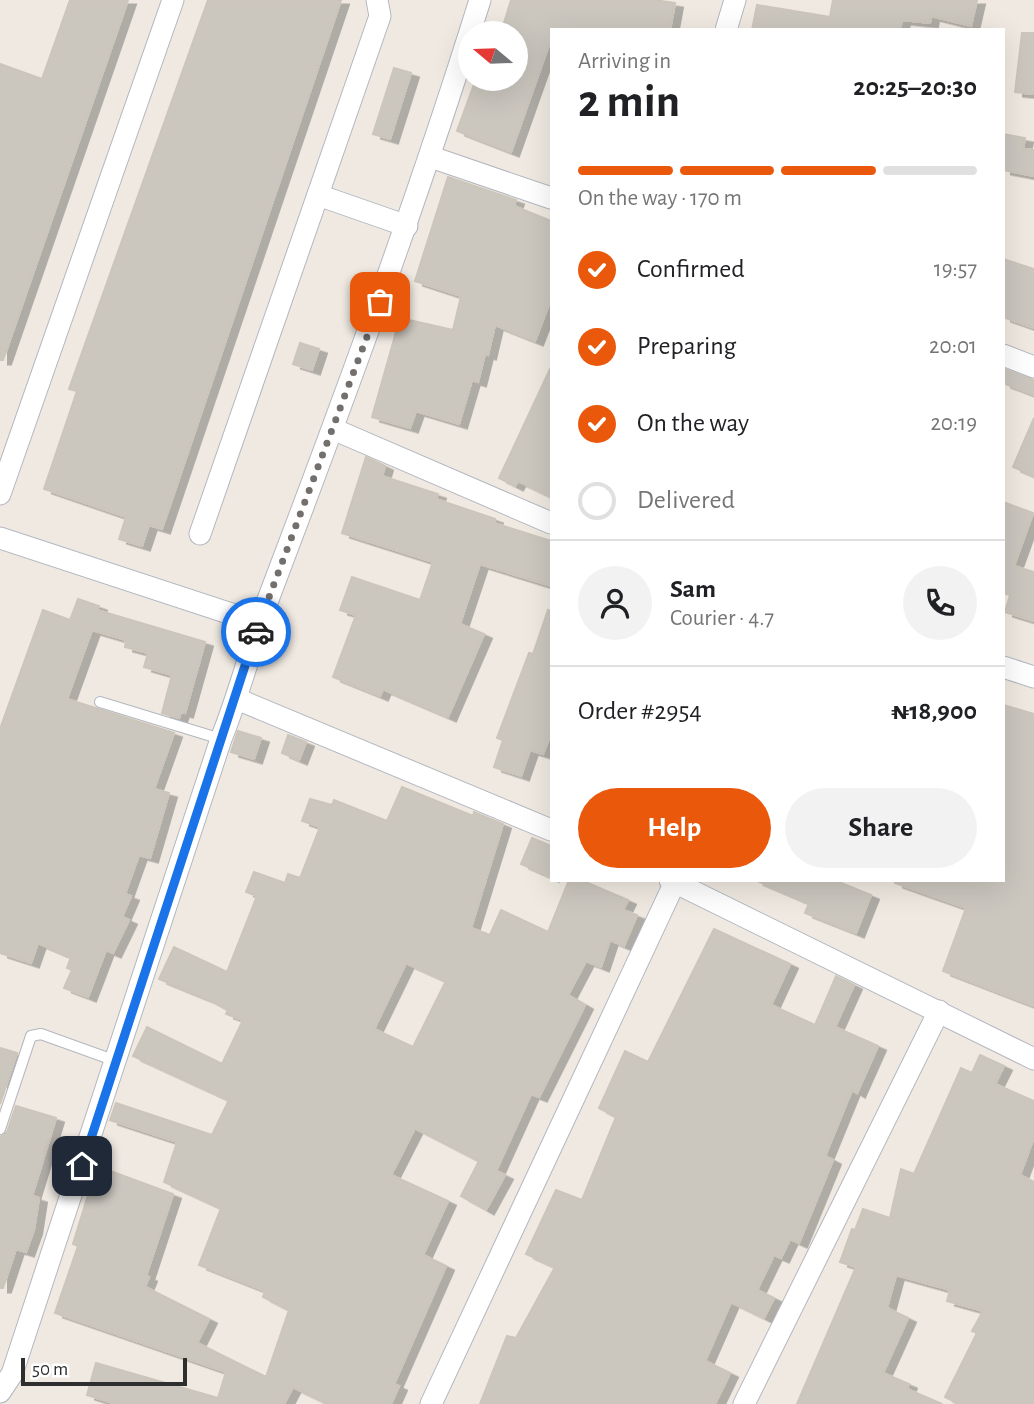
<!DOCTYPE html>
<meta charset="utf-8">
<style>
body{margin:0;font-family:"Alegreya Sans",sans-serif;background:#f2f2f2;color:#202124;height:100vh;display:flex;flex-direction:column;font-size:26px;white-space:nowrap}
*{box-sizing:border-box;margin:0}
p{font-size:23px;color:#757577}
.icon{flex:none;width:38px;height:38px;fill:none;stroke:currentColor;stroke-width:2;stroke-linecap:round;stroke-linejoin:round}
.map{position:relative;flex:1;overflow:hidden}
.panel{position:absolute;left:550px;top:28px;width:455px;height:854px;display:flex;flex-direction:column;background:#fff;border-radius:0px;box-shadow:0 7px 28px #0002}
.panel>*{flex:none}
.needle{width:46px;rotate:289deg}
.controls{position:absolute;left:458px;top:21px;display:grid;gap:14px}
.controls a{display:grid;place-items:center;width:70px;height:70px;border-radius:50%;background:#fff;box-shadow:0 7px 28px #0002;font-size:35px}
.scale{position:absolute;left:21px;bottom:18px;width:166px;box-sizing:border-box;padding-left:7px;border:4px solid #2e2e2e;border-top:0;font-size:19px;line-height:24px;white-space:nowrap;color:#2e2e2e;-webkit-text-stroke:5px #fff;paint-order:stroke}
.pin{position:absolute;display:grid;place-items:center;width:60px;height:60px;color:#fff;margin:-30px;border-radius:14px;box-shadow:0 4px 10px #0006}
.courier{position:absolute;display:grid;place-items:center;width:70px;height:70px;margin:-35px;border:5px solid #1a73e8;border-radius:50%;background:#fff;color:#222;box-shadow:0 2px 9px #0007}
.overview em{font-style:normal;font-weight:700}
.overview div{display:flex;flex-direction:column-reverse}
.overview{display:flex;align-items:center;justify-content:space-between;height:119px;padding:0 28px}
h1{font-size:46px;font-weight:700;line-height:52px}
.bar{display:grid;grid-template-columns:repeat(4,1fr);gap:10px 7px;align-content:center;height:84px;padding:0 28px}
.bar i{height:9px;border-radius:5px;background:#e0e0e0}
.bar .active{background:#ea580c}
.bar p{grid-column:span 4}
.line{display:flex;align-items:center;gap:18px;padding:0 28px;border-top:2px solid #e0e0e0}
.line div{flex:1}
.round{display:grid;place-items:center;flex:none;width:74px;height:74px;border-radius:37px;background:#f2f2f2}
ol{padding:0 28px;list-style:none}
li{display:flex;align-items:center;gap:21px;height:77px}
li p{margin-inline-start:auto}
li .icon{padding:7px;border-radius:50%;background:#ea580c;color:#fff;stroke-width:4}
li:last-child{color:#757577}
li i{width:38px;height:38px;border:4px solid #e0e0e0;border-radius:50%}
.button{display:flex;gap:14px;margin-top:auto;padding:14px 28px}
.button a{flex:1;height:80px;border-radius:42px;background:#ea580c;color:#fff;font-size:28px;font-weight:700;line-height:80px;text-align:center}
.button a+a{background:#f2f2f2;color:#202124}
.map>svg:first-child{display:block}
</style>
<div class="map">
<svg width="1034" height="1404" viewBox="0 0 1034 1404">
<defs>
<filter id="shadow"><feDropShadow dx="8" dy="4.5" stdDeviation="0" flood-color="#0004"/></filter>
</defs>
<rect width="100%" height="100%" fill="#efe9e1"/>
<g fill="#cbc7bf" stroke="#cbc5ba" stroke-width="2" fill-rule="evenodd" filter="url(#shadow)">
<path d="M70,0H128L3,360H0V64L42,79Z"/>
<path d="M208,0H341L162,529L149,525L142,546L119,539L126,517L44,489L77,391L69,389Z"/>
<path d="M511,0H654L675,3L670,30H551V39L511,152L457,131L476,79H516V33H501Z"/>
<path d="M833,0H977L971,26L931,16L930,23L902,20L900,30H752L757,5L830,17Z"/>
<path d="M1022,33H1034V94L1015,92Z"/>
<path d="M394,68L411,73L390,139L373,134Z"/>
<path d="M1003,134L1025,138L1023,149L1034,150V176L1003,170Z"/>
<path d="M448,177L516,200L514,206L551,221V299L535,341L495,325L488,355L485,354L478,382L472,380L459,424L416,411L410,428L372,417L400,318L453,330L461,296L415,281Z"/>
<path d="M1003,259L1034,269V328L1003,317Z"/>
<path d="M300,343L319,349L312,370L293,364Z"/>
<path d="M551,367V497L518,481L515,486L499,478Z"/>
<path d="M1003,369L1034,380V395L1003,383Z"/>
<path d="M1034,418V476L1013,467Z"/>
<path d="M366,457L385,466L382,476L438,494L436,499L495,519L494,523L551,541V586L480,564L460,624L484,634L448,717L383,689L380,696L333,677L356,615L340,610L352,577L420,600L433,562L342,533Z"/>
<path d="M1003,502L1033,513L1014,566L1034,572V621L1005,612L1010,595L1003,593Z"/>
<path d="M78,599L99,606L97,610L205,642L185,713L181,712L179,718L162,713L172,675L144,667L148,653L125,647L126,640L92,630L67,699L174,733L154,789L169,793L150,858L139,855L125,894L131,896L122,917L129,920L113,953L106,950L88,997L64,988L72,970L67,968L71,957L38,943L31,963L0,953V729L43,610L70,620Z"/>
<path d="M548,610L551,611V733L543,754L530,750L521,776L494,767L503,740L497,738L529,653L533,654Z"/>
<path d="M1003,705L1034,714V1006L943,971L966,908L895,883V880H1003Z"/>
<path d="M238,731L261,738L254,759L231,752Z"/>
<path d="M288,735L306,742L299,760L282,753Z"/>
<path d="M402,787L473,816L474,812L503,824L471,928L490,935L501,910L548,932L569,880H581L628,900L623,910L637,915L624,946L610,940L601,967L586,961L568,995L585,1005L539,1097L531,1094L496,1171L505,1175L486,1210L461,1196L479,1161L415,1128L391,1175L448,1201L423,1255L446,1266L394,1384L399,1386L391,1404H328L293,1387L284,1404H116L87,1395L96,1363L218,1398L226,1372L55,1313L78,1246L73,1244L97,1166L173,1194L146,1276L149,1277L145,1287L209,1319L197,1343L266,1377L289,1310L263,1297L265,1291L199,1265L221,1208L164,1182L177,1142L110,1120L116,1103L212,1135L229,1100L133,1056L147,1027L222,1064L243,1020L226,1014L228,1010L208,999L159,979L174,947L227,972L257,896L246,892L254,872L285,883L288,874L300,878L320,827L302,821L310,799L332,805L334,800L387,821ZM406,963L446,981L413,1047L374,1029Z"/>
<path d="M532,838L551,846V877L521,864Z"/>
<path d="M755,880H834L871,895L856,933L805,913L809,903Z"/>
<path d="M714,929L790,964L771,1005L815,1025L836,976L854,985L835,1027L878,1046L857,1093L852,1090L825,1156L833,1160L799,1243L790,1239L781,1258L774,1255L757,1290L774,1298L764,1318L731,1302L705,1361L730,1373L715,1404H480L507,1336L516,1338L555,1267L526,1254L556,1190L582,1200L616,1117L599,1108L625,1051L648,1062Z"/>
<path d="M0,1048L17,1053L0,1104Z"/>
<path d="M980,1055L1004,1066L995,1084L1034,1101V1137L1020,1175L1034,1182V1404H959L945,1397L977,1333L972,1331L983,1311L947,1301L950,1290L896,1275L887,1308L908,1318L883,1373L909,1384L907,1389L942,1404H797L856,1267L840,1262L852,1229L855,1230L863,1209L890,1218L901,1169L914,1174L961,1068L972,1073Z"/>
<path d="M16,1106L56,1118L32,1196L39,1198L34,1230L26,1252L16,1249L3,1288H0V1137L7,1132Z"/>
</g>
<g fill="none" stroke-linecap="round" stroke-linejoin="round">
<defs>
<g id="lane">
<path d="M100,702L221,739"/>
<path d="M0,1129L31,1036L41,1034L116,1061"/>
</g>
<g id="street">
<path d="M726,30L735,0"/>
<path d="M431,157L551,198"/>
<path d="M318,195L407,226"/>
<path d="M1003,355L1034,367"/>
<path d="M333,429L551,523"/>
<path d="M0,494L173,0"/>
<path d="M200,534L380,16L377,0"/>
<path d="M0,538L259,623"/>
<path d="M1003,667L1034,677"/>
<path d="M237,699L551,830"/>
<path d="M670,880L1034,1059"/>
<path d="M0,1392L12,1374L221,739C241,690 253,638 272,589C346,394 418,199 480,0"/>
<path d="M431,1404L675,882"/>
<path d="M744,1404L939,1011"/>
</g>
</defs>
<use href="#lane" stroke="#b4b7c1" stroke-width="12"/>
<use href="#street" stroke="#b4b7c1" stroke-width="23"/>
<use href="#lane" stroke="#fff" stroke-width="10"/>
<use href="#street" stroke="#fff" stroke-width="21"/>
</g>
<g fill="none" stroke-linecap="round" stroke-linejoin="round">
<path stroke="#726f6d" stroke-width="7" stroke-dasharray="0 12.6" d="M256,632L380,302"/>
<path stroke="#1a73e8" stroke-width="9" d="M82,1166L256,632"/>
</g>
</svg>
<div class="controls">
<a><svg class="needle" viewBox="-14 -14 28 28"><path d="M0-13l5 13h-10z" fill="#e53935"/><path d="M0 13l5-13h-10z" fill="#757577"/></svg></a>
</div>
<div class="scale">50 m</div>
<div class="pin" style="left:380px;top:302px;background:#ea580c"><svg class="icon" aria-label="bag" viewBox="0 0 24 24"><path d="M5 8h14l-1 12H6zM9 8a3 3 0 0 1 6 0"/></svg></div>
<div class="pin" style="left:82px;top:1166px;background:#1f2937"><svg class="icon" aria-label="home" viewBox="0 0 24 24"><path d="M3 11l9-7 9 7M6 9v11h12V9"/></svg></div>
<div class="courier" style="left:256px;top:632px"><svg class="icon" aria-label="car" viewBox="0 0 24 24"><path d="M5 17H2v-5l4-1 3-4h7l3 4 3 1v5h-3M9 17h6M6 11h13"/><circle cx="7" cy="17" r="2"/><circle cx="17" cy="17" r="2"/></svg></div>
<section class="panel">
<div class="overview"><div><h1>2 min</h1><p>Arriving in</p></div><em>20:25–20:30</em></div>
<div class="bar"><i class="active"></i><i class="active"></i><i class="active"></i><i></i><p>On the way · 170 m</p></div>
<ol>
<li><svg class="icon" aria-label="check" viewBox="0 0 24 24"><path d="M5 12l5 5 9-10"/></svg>Confirmed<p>19:57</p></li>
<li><svg class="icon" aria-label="check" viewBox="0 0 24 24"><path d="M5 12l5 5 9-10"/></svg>Preparing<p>20:01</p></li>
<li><svg class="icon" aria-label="check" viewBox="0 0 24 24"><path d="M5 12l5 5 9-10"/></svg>On the way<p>20:19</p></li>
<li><i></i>Delivered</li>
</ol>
<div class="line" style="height:126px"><a class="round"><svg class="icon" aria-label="person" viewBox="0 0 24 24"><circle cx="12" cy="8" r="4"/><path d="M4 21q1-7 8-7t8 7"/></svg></a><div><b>Sam</b><p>Courier · 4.7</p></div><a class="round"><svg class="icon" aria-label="phone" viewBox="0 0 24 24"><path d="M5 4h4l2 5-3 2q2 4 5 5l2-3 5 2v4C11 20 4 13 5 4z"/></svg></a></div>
<div class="line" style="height:91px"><div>Order #2954</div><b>₦18,900</b></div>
<div class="button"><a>Help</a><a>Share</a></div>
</section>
</div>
